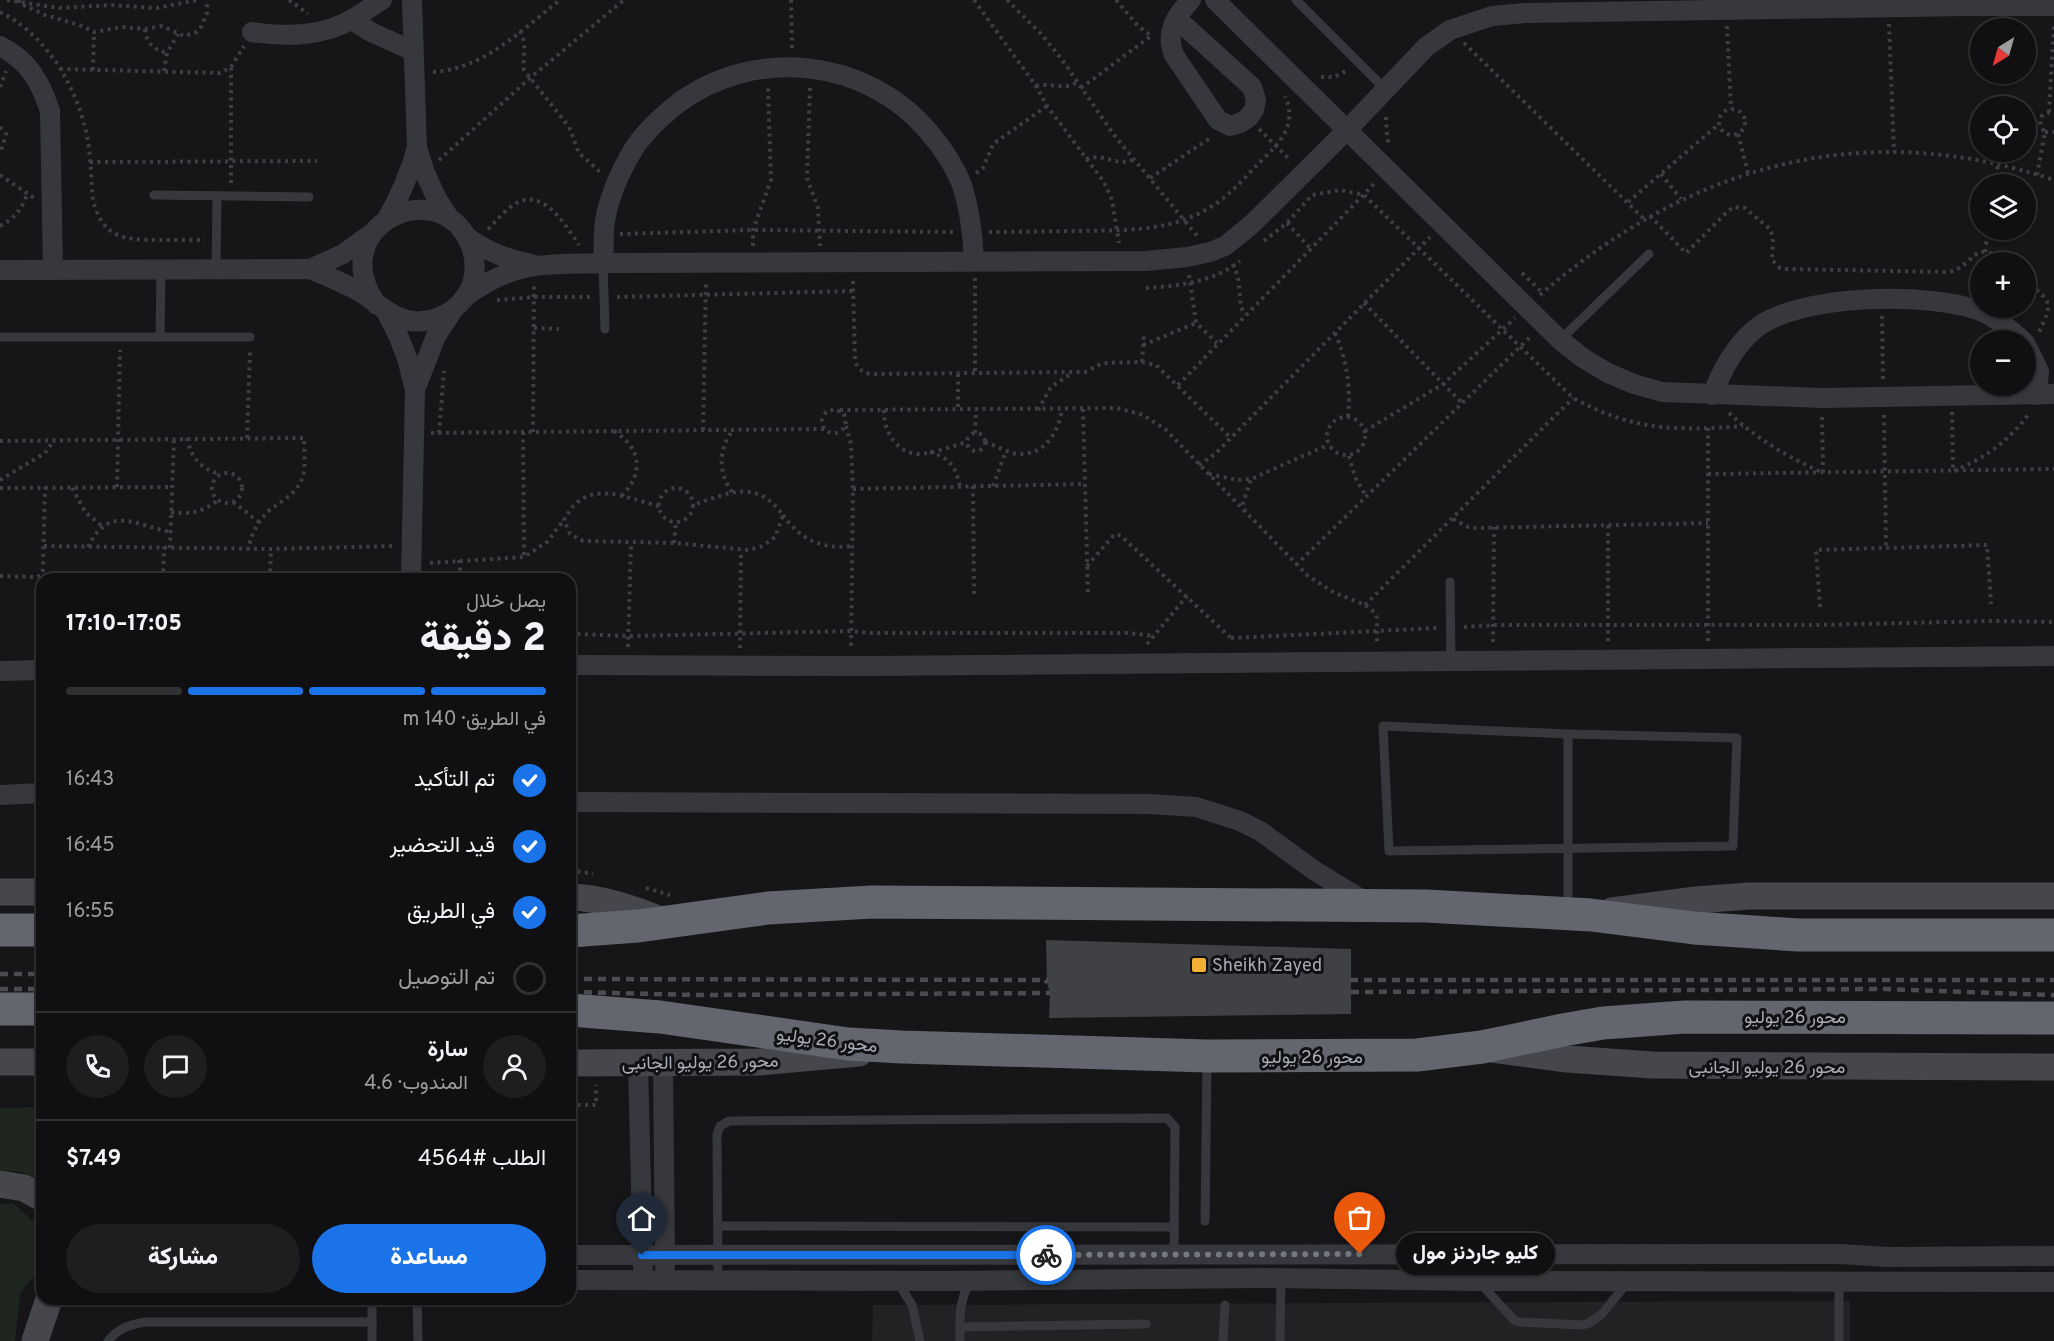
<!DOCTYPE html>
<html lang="ar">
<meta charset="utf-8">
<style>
body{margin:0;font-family:Overpass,Vazirmatn,sans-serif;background:#1e1e20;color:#f1f3f6;direction:rtl;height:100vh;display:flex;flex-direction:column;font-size:22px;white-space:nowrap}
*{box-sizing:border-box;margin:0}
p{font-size:20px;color:#9c9d9f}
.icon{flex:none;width:33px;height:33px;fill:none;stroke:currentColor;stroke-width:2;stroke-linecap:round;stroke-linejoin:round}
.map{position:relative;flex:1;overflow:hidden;direction:ltr}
.details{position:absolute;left:36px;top:573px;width:540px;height:732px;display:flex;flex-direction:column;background:#101012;border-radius:18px;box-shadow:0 2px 4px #0004,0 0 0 2px #303032;direction:rtl}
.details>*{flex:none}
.needle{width:39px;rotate:217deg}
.fabs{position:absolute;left:1970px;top:18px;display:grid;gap:12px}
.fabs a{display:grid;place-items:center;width:66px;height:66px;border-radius:50%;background:#101012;box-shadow:0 2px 4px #0004,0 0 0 2px #303032;font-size:30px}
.pin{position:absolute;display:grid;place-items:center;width:51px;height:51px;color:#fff;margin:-62px -26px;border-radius:50% 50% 50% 0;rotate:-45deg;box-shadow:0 0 6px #0007}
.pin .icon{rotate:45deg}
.courier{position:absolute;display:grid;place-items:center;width:60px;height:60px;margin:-30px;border:4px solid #1a73e8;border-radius:50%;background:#fff;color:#222;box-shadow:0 2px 8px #0007}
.bubble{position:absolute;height:42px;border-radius:21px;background:#101012;box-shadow:0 2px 4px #0004,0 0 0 2px #303032;font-size:20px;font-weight:800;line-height:42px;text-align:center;direction:rtl}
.head em{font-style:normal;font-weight:800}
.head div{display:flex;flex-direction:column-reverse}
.head{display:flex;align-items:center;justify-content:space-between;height:102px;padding:0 30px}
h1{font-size:39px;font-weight:800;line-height:45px}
.bar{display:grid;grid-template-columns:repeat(4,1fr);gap:9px 6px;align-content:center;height:72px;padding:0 30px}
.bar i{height:8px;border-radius:4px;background:#303032}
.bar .current{background:#1a73e8}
.bar p{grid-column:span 4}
.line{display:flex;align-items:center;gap:15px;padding:0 30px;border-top:2px solid #303032}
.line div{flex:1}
.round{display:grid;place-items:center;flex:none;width:63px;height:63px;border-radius:32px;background:#1e1e20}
ol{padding:0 30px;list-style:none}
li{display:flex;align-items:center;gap:18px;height:66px}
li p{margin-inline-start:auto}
li .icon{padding:6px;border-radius:50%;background:#1a73e8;color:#fff;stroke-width:4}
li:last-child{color:#9c9d9f}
li i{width:33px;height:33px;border:3px solid #303032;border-radius:50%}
.cta{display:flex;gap:12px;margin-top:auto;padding:12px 30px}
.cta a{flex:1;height:69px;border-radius:36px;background:#1a73e8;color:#fff;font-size:24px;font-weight:800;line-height:69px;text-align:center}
.cta a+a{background:#1e1e20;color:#f1f3f6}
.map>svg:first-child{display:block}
</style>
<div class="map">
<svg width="2054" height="1341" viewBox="0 0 2054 1341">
<rect width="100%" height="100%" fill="#161618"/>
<path fill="#222225" d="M1850,1301V1341H872L873,1305Z"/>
<g fill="#1e261f">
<path d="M42,1107V1180L20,1172L0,1170V1108Z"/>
<path d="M13,1203L37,1225L42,1244V1266L20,1293L15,1341H0V1205Z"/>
</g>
<path fill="#404145" d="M1046,940L1351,949V1014L1049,1018L1050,993L1047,983Z"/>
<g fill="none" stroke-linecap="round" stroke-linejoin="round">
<g stroke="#3d3f44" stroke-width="4" stroke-dasharray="3 4.5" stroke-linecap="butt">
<path d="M7,0L59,8L112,5L157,8L198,0"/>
<path d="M19,0V3L45,15L82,26L94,32L123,27L145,29L162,26L184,36L197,32L201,27L207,13V0"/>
<path d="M289,0L308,14"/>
<path d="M791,0L792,50"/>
<path d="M974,0L1036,86L1047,106L1104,182L1112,200L1119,243"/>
<path d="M1007,0L1042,35L1063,61L1114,135L1198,237"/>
<path d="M1116,0L1138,26L1153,37"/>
<path d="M0,12C47,35 77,87 87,136C91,157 91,179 93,200C103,238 123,240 158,240C173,240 189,240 205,240"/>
<path d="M1889,24L1894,152"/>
<path d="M1727,26L1731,109"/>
<path d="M145,29C146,43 154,50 167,53"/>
<path d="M520,31C528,45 522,56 524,70L569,127L579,153L600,172"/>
<path d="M1464,43L1644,219"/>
<path d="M60,69L220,73L231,67L244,46"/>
<path d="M93,70L94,32"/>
<path d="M164,71L167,53L178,34"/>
<path d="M433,72C484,69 521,30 560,0"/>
<path d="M1321,77H1334L1348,70"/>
<path d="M1036,86C1050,82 1066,91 1077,82"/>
<path d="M0,87L6,71"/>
<path d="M810,88L807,178L818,208L820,246"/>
<path d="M1081,88L1151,36"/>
<circle cx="1732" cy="122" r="13"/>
<path d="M2049,112L2054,23"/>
<path d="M1386,117L1387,135L1389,145"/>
<path d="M0,127L6,134L0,154"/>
<path d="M1259,129L1290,160"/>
<path d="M2045,132H2054"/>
<path d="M1738,134L1748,173"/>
<path d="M1086,159C1107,152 1114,168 1135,159"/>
<path d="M439,160L530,78L624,0"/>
<path d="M90,162L317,161"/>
<path d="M976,173L983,168L993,144L1047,106"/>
<path d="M1661,174L1681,199"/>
<path d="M0,175L34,198"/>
<path d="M2037,175L2045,132C2036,123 2040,110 2054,113"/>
<path d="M1150,178L1212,137"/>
<path d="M231,183V68"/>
<path d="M1995,184L1998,164"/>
<path d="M1628,202L1719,124"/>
<path d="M1650,216L1686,253L1729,210L1734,207L1745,208L1770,229L1773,238L1772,260L1780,268L1786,269L1947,272C1975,269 1972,235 2004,262"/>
<path d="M1287,223L1311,249"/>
<path d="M0,226C14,219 22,209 27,194"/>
<path d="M488,229C495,222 501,215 508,209C540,181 563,222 579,245"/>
<path d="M989,232C1019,232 1050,231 1080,231C1125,230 1169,232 1209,208C1230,196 1246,176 1263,159C1282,141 1297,123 1285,96"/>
<path d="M620,234L753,230L954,232"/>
<path d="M1264,241L1287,223L1312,195L1340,190L1364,195L1573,398C1633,431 1677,431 1743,426"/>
<path d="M753,246V230L771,180L768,86"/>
<path d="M1985,252L1988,230"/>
<path d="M1233,264L1238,277L1241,307L1245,315"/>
<path d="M1522,273L1543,293"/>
<path d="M1189,275L1196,323L1217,343"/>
<path d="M975,278V373"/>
<path d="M2025,280C2051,302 2054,301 2039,332"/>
<path d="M853,281L855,361C858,369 862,372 870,374L1085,372L1103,363L1142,362L1156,365L1231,438"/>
<path d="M1146,288C1178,286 1214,282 1240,261"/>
<path d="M1540,295C1690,165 1862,116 2054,180"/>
<path d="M617,297L853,291"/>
<path d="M497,300L534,297H592"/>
<path d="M1364,303L1462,403"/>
<path d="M1882,316L1883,380"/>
<path d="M534,328L559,329"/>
<path d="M1335,333C1347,361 1351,387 1348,417"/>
<path d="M1143,345L1196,323"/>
<path d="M1142,362L1144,334"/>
<path d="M958,374V410"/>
<path d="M1178,385L1375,183"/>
<path d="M1083,409L1088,595"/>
<path d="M840,410L1117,408L1143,415L1165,429L1308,576L1335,593L1365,605L1372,610L1377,618V643"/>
<path d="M884,410C883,431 897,454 920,454C935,453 952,446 967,442"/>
<path d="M1038,410L1051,387L1072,373"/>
<path d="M1952,412L1953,471C1986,458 2010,440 2030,412"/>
<path d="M1729,413C1757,439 1788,457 1823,473L1822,414"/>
<path d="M1884,415L1886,549"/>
<circle cx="1346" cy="436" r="19"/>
<path d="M846,426L851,444L853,489L851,649"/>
<path d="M1708,428V641"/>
<path d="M703,430L706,281"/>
<path d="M614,431C642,448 644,475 621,496"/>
<path d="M1365,431L1443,384L1515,318"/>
<path d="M523,432L524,557"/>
<path d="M533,432L534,284"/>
<circle cx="976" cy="442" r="9"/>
<path d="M431,433L824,429C833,436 840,434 846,425L844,414L835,409L826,412L822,420L824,429"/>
<path d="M439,433L444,371"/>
<path d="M975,433L976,410"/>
<path d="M187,438C191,457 200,468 219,474"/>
<path d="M247,438L250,350"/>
<path d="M0,441L304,438C304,450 306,465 303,476C298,493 284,499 271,509C258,520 252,533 248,549"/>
<path d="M985,442C994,445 1003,450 1012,453C1042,459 1058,435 1062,409"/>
<path d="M930,452C950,458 956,467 960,487"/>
<path d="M1349,456L1355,477L1366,496"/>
<path d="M1199,465L1215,454L1430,237"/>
<circle cx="227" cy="488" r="15"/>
<path d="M1209,474L1237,480L1251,479L1328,445"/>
<path d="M1708,474L2054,469"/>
<path d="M0,480L45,453L54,440"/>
<path d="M973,486L974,596"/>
<path d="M993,486L1006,451"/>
<path d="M117,487L120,350"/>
<path d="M0,488L172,487"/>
<path d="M72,488L86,513L102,526"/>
<circle cx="676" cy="505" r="17"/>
<path d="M853,489L1085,484"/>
<path d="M732,492C718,472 718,450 733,430"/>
<path d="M233,502L259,522"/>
<path d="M659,506C622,497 586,477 564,520L570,534L583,541L674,543L749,550L763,546L775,537L783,515C756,478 729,493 693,505"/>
<path d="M171,512C190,515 203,512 218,500"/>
<path d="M1245,512L1243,503L1251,479"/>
<path d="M783,515C799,539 823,550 851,546"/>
<path d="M1453,519L1468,527L1476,528L1708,523"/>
<path d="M674,543L676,522"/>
<path d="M44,546L271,549L394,546"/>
<path d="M88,547C109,503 136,526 171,532"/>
<path d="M170,548L174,438"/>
<path d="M459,560L461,579"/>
<path d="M430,563L524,557L547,542L563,521"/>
<path d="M1296,565L1530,337"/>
<path d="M1087,566L1113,536L1117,534L1121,536L1232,639"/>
<path d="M0,576L37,577L41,575L43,570L45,487"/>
<path d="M163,579L164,547"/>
<path d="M270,579L271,549"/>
<path d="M1365,605L1573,398"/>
<path d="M1820,607L1816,550L1987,545L1991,604"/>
<path d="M1464,627L1493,625H1818L1993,621L2054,622"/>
<path d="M570,634L629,636L851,631L869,633H1128L1155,636"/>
<path d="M1231,638L1438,628"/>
<path d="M1608,641V525"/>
<path d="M1493,642L1494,527"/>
<path d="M1147,644L1187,596"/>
<path d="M628,647L631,543"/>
<path d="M740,648L741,550"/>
<path d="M570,870L593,874"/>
<path d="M646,888L670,895"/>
<path d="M570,1105H596V1085"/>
</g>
<g stroke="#37383d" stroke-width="9">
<path d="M1296,0L1385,89"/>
<path d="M154,195L309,197"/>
<path d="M603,263L605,329"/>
<path d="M216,270L217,196"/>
<path d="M0,337H250"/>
<path d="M160,337L161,270"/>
<path d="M1560,340L1649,254"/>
<path d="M1450,582L1451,661"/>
<path d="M1383,726L1568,734L1737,738L1733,846L1389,851Z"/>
<path d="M1568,734V908"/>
<path d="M1205,1221L1207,1062"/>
<path d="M718,1226L1174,1227"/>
<path d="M718,1280L717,1135L720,1126L729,1121L1167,1118L1175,1127L1174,1255"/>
<path d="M897,1281L912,1305L920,1341"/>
<path d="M1480,1283L1514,1320L1519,1322L1583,1325L1589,1323L1602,1314L1627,1283"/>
<path d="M417,1299L418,1341"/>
<path d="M372,1322V1299"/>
<path d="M960,1327L1146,1324"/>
<path d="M108,1341C118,1328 129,1325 145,1322H372V1341"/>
<path d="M960,1341C960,1319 958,1301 971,1281"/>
<path d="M1223,1341L1225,1305"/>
<path d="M1280,1341L1281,1278"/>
<path d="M1839,1341V1282"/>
</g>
<g stroke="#37383d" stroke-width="20">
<path d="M412,0L417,148L425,173L436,197L450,219"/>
<path d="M1215,0L1560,340L1583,358L1608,373L1634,384L1662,392L1822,398L2054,394"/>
<path d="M1177,19L1252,87L1256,100L1254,110L1248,118L1240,123L1230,126L1218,120L1174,55C1165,32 1175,17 1191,0"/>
<path d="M352,20L371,32L413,51"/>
<path d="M252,32C287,37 323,37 354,18C363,13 372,6 382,0"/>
<path d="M0,46C29,61 40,81 50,111L53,270"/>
<path d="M387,219C400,196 410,173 417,148"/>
<path d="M467,237C487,252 508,260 532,264"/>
<path d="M603,263C604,249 603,235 605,221C609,196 620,172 633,150C644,132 661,117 677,104C754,46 866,58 928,131C942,147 954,165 962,185C970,210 973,235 974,261"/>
<path d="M310,269L343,254L372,233"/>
<path d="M0,270L310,269C327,276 344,283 360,292C381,305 398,325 424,321C446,318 464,305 472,284C476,271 475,256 470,244C439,171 322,226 377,305"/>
<path d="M465,297C515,260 544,265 603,263L1146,261L1187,257L1210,252L1225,246L1251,225L1348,129L1426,47L1450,30L1492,16L1525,13L1968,6H2054"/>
<path d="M387,313L398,335L407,358L415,390L411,579"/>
<path d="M2025,343L2039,371L2037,395"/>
<path d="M415,390L436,336L451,313"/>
<path d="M1712,395C1722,371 1733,348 1754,330C1797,293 1934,291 1985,313C1999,320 2011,330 2022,340"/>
<path d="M570,665L867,666L2054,656"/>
<path d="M0,671L42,670"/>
<path d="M0,795L42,793"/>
<path d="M570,802L1151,804L1196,807L1240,821L1260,831L1315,871L1366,902"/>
<path d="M638,1063L643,1267"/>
<path d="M663,1063L665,1266"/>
<path d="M570,1255L1839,1254L1888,1257L2054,1256"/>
<path d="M570,1280L949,1281L1265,1278L1478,1281L2054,1282"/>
</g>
<g stroke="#45474d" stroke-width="27">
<path d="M0,892H42"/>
<path d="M570,897C603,898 635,909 665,922"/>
<path d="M1612,911L1696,900L1749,896H2054"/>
<path d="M1492,1049L1567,1059L1652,1065L2054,1067"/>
<path d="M0,1062H42"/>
<path d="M570,1063L759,1062L859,1053"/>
<path d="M0,1184L24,1188L42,1198"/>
<path d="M35,1341L49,1299"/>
</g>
<g stroke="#63666e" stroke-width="33">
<path d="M0,930H42"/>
<path d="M570,931L638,926L768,908L872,902L1426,906L1591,915L1694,928L1798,935H2054"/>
<path d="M0,1009H42"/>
<path d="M570,1010L660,1017L848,1044L902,1047L1207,1056L1417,1055L1482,1047L1563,1030L1603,1023L1685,1017L2054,1018"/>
</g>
<g stroke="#4a4c52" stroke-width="4.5" stroke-dasharray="8 6" stroke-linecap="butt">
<path d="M0,974H42"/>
<path d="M570,979L1046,980L1047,983"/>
<path d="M1350,980H2054"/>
<path d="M0,989H42"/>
<path d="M570,992L697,995L1050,993"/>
<path d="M1351,992L1885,989L2054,995"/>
</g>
</g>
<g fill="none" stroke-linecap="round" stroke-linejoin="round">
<path stroke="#757880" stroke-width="6" stroke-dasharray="0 10.8" d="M1046,1255L1360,1254"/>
<path stroke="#1a73e8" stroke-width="8" d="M642,1255H1046"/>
</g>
<rect fill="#f2b134" stroke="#111113" stroke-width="2" x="1191" y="957" width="16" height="16" rx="3"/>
<g text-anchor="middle" stroke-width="6" stroke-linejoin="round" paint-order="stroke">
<g font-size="18" fill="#a8adb8" stroke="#111113" text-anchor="start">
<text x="1212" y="971">Sheikh Zayed</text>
</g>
<g font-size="18" fill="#a8adb8" stroke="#111113">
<text x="1795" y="1023">محور 26 يوليو</text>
<text transform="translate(827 1040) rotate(7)" y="6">محور 26 يوليو</text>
<text x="1312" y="1063">محور 26 يوليو</text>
<text transform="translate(700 1062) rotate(-1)" y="6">محور 26 يوليو الجانبى</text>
<text x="1767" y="1073">محور 26 يوليو الجانبى</text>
</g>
</g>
</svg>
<div class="fabs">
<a><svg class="needle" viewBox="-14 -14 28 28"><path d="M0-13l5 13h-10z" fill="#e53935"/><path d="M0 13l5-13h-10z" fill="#9c9d9f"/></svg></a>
<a><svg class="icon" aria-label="locate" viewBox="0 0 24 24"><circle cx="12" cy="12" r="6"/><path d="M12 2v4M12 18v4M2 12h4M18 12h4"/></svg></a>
<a><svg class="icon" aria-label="layers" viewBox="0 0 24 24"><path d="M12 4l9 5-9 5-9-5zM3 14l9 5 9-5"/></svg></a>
<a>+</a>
<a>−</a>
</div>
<div class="pin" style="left:1360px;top:1254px;background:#ea580c"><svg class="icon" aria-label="bag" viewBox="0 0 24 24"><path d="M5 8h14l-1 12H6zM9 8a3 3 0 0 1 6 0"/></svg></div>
<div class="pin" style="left:642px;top:1255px;background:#1f2937"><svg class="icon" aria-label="home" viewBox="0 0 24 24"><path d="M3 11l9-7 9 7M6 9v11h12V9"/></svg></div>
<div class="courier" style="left:1046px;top:1255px"><svg class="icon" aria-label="bike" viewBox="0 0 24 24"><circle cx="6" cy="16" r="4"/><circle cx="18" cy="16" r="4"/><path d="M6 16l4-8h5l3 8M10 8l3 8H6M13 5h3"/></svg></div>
<div class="bubble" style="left:1396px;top:1233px;width:159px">كليو جاردنز مول</div>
<section class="details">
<div class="head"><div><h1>2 دقيقة</h1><p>يصل خلال</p></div><em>17:05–17:10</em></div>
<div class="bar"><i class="current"></i><i class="current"></i><i class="current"></i><i></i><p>في الطريق · 140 m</p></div>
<ol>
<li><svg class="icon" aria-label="check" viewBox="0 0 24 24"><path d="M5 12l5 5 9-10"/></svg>تم التأكيد<p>16:43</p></li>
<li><svg class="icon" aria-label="check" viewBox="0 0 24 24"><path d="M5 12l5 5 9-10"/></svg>قيد التحضير<p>16:45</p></li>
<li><svg class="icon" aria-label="check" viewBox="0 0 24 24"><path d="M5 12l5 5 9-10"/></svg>في الطريق<p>16:55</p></li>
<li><i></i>تم التوصيل</li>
</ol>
<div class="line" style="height:108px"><a class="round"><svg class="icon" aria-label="person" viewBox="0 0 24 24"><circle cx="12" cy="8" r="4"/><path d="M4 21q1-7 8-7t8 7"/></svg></a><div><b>سارة</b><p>المندوب · 4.6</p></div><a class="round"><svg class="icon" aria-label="chat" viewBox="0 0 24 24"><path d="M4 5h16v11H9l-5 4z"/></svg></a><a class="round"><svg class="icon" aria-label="phone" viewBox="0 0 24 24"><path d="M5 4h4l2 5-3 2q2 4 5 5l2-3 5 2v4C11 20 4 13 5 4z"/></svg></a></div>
<div class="line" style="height:78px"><div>الطلب #4564</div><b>$7.49</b></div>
<div class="cta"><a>مساعدة</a><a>مشاركة</a></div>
</section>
</div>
